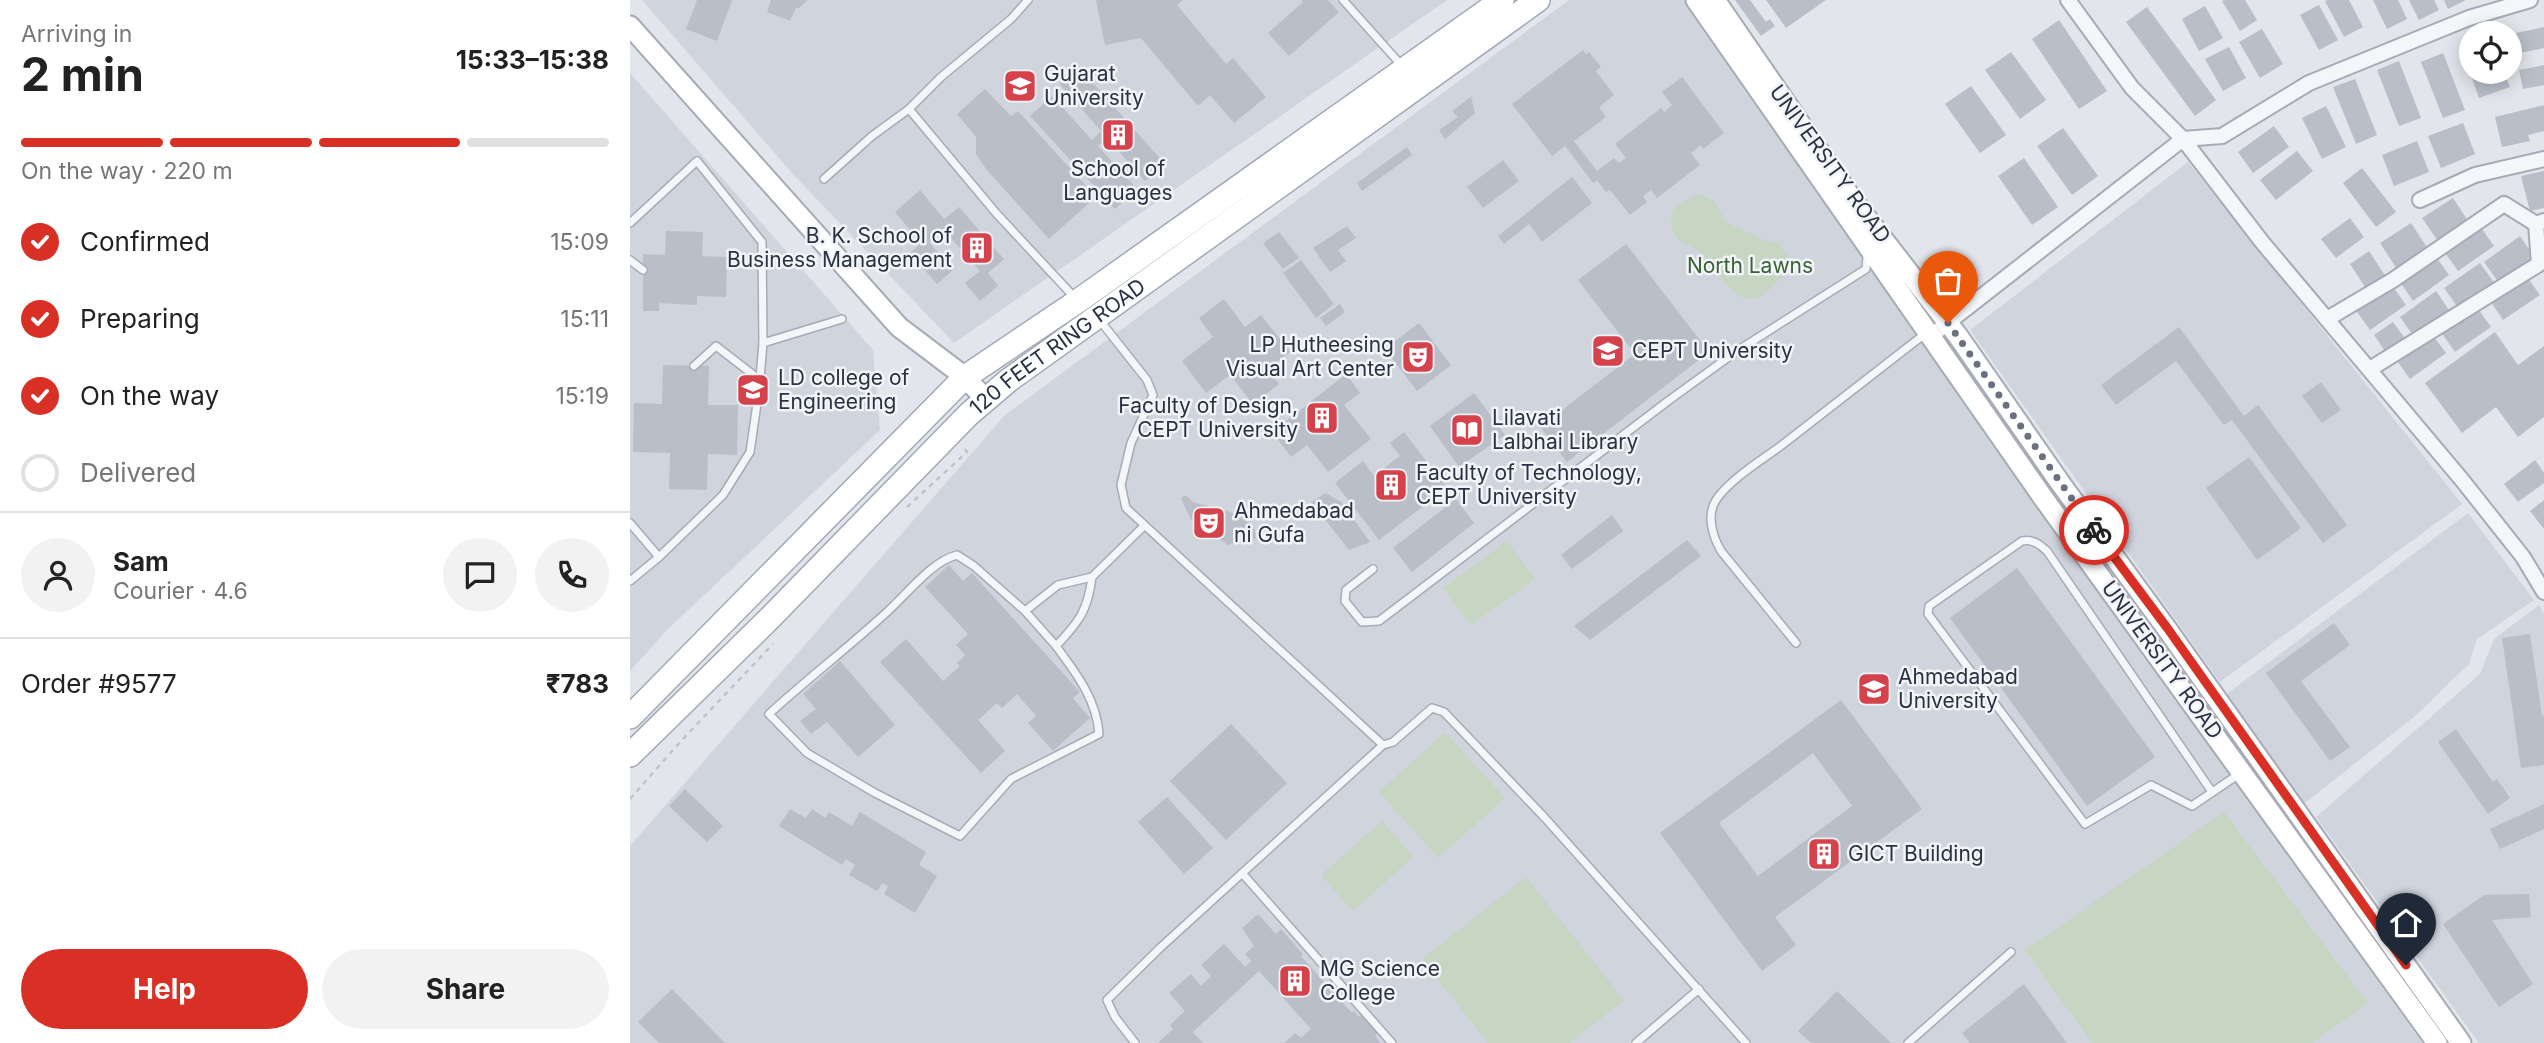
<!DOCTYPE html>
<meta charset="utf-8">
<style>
body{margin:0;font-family:Inter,sans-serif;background:#f2f2f2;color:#222;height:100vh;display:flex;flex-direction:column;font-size:26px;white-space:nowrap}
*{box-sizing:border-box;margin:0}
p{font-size:23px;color:#767676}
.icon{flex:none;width:38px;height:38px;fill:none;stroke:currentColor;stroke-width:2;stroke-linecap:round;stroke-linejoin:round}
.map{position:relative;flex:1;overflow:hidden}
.drawer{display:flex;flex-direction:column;background:#fff;width:630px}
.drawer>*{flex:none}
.fabs{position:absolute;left:1829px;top:21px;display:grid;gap:14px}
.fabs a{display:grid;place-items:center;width:63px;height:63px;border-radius:50%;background:#fff;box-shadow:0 4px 18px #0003;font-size:35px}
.pin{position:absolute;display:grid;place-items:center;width:60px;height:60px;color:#fff;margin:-72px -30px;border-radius:50% 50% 50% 0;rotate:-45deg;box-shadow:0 0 7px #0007}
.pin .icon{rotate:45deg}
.courier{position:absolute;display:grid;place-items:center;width:70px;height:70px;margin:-35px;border:5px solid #d93025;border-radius:50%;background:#fff;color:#222;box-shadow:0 2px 9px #0007}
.overview em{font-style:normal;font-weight:700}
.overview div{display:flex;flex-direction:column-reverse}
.overview{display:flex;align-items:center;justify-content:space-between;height:119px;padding:0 21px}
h1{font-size:46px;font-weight:700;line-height:52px}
.bar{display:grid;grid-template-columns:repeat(4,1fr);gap:10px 7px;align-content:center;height:84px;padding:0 21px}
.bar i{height:9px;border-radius:5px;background:#e0e0e0}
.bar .current{background:#d93025}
.bar p{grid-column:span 4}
.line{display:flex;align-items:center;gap:18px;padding:0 21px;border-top:2px solid #e0e0e0}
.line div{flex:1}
.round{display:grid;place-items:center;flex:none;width:74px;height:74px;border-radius:37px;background:#f2f2f2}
ol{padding:0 21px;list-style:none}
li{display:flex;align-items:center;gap:21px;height:77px}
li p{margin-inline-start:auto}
li .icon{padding:7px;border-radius:50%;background:#d93025;color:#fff;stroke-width:4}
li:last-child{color:#767676}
li i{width:38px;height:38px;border:4px solid #e0e0e0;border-radius:50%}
.primary-button{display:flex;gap:14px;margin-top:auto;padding:14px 21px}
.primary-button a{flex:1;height:80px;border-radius:42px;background:#d93025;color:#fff;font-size:28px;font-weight:700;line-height:80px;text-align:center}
.primary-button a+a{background:#f2f2f2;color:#222}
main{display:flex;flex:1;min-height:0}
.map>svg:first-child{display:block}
</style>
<main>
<section class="drawer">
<div class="overview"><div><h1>2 min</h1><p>Arriving in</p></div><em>15:33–15:38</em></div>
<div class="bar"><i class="current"></i><i class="current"></i><i class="current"></i><i></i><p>On the way · 220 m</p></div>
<ol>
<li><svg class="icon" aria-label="check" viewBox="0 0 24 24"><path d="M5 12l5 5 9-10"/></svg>Confirmed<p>15:09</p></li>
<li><svg class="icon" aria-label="check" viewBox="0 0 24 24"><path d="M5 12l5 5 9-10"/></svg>Preparing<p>15:11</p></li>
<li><svg class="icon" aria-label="check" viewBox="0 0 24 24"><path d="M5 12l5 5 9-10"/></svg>On the way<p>15:19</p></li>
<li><i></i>Delivered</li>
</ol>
<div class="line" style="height:126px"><a class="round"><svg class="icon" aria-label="person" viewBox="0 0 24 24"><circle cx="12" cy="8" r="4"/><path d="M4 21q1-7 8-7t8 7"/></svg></a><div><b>Sam</b><p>Courier · 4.6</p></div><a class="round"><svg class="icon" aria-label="chat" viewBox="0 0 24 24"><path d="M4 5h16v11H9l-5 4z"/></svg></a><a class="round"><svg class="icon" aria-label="phone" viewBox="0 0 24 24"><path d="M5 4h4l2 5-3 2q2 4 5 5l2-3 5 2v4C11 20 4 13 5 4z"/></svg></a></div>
<div class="line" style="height:91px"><div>Order #9577</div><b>₹783</b></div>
<div class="primary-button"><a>Help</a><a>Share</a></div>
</section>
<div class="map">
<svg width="1914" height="1043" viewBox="0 0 1914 1043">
<rect width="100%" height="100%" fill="#e2e5eb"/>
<g fill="#d0d4dd">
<path d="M12,0H817L324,343L161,172Z"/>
<path d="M939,0H1054L1792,1043H0V846L375,415Z"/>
<path d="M0,73L243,350L250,430L38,629L0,671Z"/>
<path d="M1558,162L1832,504L1590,682L1340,330Z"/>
<path d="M1838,513L1904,600L1847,639L1839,664L1784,717L1671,806L1594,696Z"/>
<path d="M1909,605L1914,614V1043H1849L1686,817L1850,674L1864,639Z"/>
</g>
<g fill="#c6d6c3">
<path d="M1070,194L1084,201L1097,223L1139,242L1150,243L1154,252L1161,260C1154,277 1129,310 1108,295C1094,285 1086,270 1075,257C1055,236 1042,251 1041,213C1049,203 1057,198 1070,194Z"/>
<path d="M877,541L905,579L841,625L813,588Z"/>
<path d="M815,732L875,798L808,858L749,792Z"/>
<path d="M1594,812L1738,1003L1682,1043H1462L1395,950Z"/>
<path d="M752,821L783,857L723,911L691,875Z"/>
<path d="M896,877L994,1000L940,1043H858L792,959Z"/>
</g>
<g fill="#b9bec9" fill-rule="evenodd">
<path d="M67,0H102L87,41L56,29Z"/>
<path d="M141,0H178L169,8H166L160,21L137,12Z"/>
<path d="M466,0H553L547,5L596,64L603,58L636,97L604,123L580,95L568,106L511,38L475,45Z"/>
<path d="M671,0H698L709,12L659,56L638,33L673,2Z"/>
<path d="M1105,0H1120L1136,22L1140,19L1145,26L1131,36Z"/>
<path d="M1136,0H1196L1156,28Z"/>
<path d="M1594,0H1615L1627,20L1610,31L1592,1Z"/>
<path d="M1698,0H1719L1733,27L1714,37L1695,1Z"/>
<path d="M1743,0H1768L1777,19L1757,29Z"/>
<path d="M1779,0H1804L1809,10L1789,20Z"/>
<path d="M1814,0H1836L1818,9Z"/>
<path d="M1689,5L1708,40L1689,50L1670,15Z"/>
<path d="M1575,6L1593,38L1569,51L1552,19Z"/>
<path d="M1517,7L1586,100L1565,116L1496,22Z"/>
<path d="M1429,20L1477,91L1449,109L1402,39Z"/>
<path d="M1914,27V48L1890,53L1886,33Z"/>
<path d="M1632,29L1653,64L1630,78L1609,42Z"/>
<path d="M1841,44V72H1874L1880,87L1849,98L1831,47Z"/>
<path d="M1599,47L1616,78L1593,91L1575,59Z"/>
<path d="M953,50L956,54L959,52L971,67L966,71L984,95L969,107L976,117L944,141L967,171L984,158L989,163L996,158L985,144L1031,108L1034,112L1042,105L1032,92L1052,77L1094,133L1073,149L1071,145L1061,153L1070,165L1027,198L1021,190L1013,196L1017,202L1000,215L980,190L976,192L967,180L963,183L935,146L922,156L882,104Z"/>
<path d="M1381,52L1416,100L1390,119L1355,70Z"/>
<path d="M1813,53L1835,110L1813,118L1791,62Z"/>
<path d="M1769,61L1791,118L1769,126L1747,70Z"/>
<path d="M1914,65V85L1893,89L1889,70Z"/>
<path d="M448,66L535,164L515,181L477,138L468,146L507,189L485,209L400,116L422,96L462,140L471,131L429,83Z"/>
<path d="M1725,79L1747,135L1726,144L1703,87Z"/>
<path d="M1341,86L1376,135L1350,153L1315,104Z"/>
<path d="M355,89L381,116L388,111L466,197L419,239L356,169L346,154V137L327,114Z"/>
<path d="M841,97L845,113L815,139L809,130L828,117L822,111Z"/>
<path d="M1914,105V131L1898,135L1900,141L1872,147L1865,117Z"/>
<path d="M1696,106L1716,147L1692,159L1672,118Z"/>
<path d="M1833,123L1845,154L1811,168L1798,136Z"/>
<path d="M1644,126L1659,147L1623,173L1608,152Z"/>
<path d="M1433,128L1468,176L1442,195L1407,146Z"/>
<path d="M1787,141L1799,172L1764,186L1752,155Z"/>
<path d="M777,147L782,155L732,191L727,183Z"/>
<path d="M1667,151L1683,171L1646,200L1630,180Z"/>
<path d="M1394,158L1428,207L1402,225L1368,176Z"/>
<path d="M873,160L889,181L853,208L837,187Z"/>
<path d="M1732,168L1766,212L1746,227L1713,183Z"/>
<path d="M1914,171V208L1900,211L1891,176Z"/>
<path d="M942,177L962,203L912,242L899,224L874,244L868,236Z"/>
<path d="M290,190L314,219L329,207L374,259L358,273L368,286L350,301L335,283L350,271L314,230L299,242L323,270L307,284L280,253L291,243L265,212Z"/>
<path d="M1823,198L1840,224L1810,244L1792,218Z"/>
<path d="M1720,218L1734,237L1706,258L1691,239Z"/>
<path d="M1781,223L1798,249L1767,269L1750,243Z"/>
<path d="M1849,225L1864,246L1828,271L1813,250Z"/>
<path d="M717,226L726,238L708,250L716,261L700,272L683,248Z"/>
<path d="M36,231L73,232L72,256L97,257L96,297L67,296V305L29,303V311H13V254L35,255Z"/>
<path d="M649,232L669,258L653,269L633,243Z"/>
<path d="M1890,236L1905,258L1869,283L1854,262Z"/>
<path d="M996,244L1079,352L937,462L910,427L1005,354L948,280Z"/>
<path d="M1739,251L1756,277L1737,290L1720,264Z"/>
<path d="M1804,254L1819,275L1783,301L1768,279Z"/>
<path d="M671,260L704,304L686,318L653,273Z"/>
<path d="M1850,263L1865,284L1829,309L1814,288Z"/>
<path d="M1895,274L1910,295L1873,320L1859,299Z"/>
<path d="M1761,284L1776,305L1740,330L1725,309Z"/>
<path d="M1806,291L1821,313L1785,338L1770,317Z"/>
<path d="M594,299L615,327L631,315L660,352L637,369L649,384L623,404L600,375L576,393L552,361L583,337L569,318Z"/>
<path d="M710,304L715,312L696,326L690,318Z"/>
<path d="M1846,306L1861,327L1825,352L1810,331Z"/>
<path d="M1763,322L1777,341L1757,354L1744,335Z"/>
<path d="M789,323L821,365L787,391L755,349Z"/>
<path d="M1549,327L1614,416L1628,405L1717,525L1693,543L1602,420L1594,425L1546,361L1486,405L1471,385Z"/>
<path d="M1865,332L1888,365L1914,346V417L1888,437L1866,407L1832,433L1795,383Z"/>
<path d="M1801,333L1816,353L1780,379L1765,358Z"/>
<path d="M33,365L79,366L78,405H108L107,455L78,454L77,490L39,489L40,453L3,452L4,403L32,404Z"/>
<path d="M716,374L730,393L714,405L741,439L698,472L677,445L661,457L642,432Z"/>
<path d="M1691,382L1711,410L1692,423L1672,396Z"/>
<path d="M844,393L875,435L829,467L800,426Z"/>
<path d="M774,432L817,488L749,540L705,483L733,461L744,476L770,456L760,443Z"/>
<path d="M1619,457L1671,528L1627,560L1576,488Z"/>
<path d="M1905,460L1914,473V483L1888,502L1874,484Z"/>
<path d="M696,493L711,502L740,542L719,550L681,502Z"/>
<path d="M554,496H557L563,502L603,513L621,524L625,530L626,539L618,540L615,533H608L605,535V543L598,545L562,521L553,503L551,498Z"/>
<path d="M826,499L844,523L782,572L763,548Z"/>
<path d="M1914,500V529L1900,511Z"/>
<path d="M982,515L993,531L942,569L931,555Z"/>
<path d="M1057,540L1071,556L960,640L944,626Z"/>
<path d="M319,565L333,581L342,573L450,692L443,698L460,718L423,751L398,723L406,716L387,694L372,708L367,703L348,720L375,751L351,773L250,662L276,639L313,681L330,666L327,663L335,655L326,645L338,634L295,587Z"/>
<path d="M1387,568L1525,757L1457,806L1320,618Z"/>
<path d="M1704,623L1720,645L1671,681L1720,747L1700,761L1636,673Z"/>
<path d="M1900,634L1912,716L1914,715V765L1891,768L1872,638Z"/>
<path d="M210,661L265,725L228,757L197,722L181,734L170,721L186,709L173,694Z"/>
<path d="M1211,700L1292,809L1145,917L1166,945L1132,971L1030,833ZM1183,753L1222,806L1128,876L1089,823Z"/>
<path d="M601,724L657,783L596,840L540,781Z"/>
<path d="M1826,729L1863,782L1867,779L1880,798L1858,814L1808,742Z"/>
<path d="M55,789L93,826L77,842L39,806Z"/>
<path d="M537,797L583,848L554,874L508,822Z"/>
<path d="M1914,804V829L1870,849L1860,829Z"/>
<path d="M160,809L176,818L182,809L195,818L199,812L222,826L230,812L296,852L289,865L307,876L285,913L254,894L258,886L252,883L247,891L219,875L225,865L216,859L212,865L149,826Z"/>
<path d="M1899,894L1901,917L1862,920L1903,984L1869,1007L1813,924L1854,895Z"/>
<path d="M628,914L646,934L651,929L673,954L671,956L722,1013L724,1011L728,1017L731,1014L748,1033L745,1035L750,1043H654L665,1033L671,1038L681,1029L629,971L563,1032L573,1043H528L543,1029L540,1025L555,1011L539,993L561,974L571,986L581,976L571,965L594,944L615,967L621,961L615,954L624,946L612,928Z"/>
<path d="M1394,984L1437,1043H1340L1332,1033Z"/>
<path d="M42,989L95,1043H29L8,1022Z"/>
<path d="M1207,991L1261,1043H1181L1168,1031Z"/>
</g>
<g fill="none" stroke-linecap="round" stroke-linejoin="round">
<defs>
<g id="lane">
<path d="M713,0L773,67"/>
<path d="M279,109L366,213L445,298"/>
<path d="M194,179L242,136L279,109L311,77L381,19L398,0"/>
<path d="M0,223L67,161L132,242L133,343L212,319"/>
<path d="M0,260L13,270"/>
<path d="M468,318L517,380L523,395L501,443L491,485L496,508L753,745L763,742L802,708L814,712L915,818L1116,1043"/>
<path d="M64,366L86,346L130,380"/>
<path d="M0,523L29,557L0,581"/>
<path d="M29,557L93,495L120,452L129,390L133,343"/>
<path d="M743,569L716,590L715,601L732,622L749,621L1038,401L1107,351L1236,269L1237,257L1241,255"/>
<path d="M462,577C458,610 449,622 426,646C446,673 467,700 469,734L381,779L330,836L245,793L177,753L139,714C177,679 219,647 257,612C276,595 302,561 327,555L344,566L395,611L428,585L462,577L514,526"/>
<path d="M395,611L426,646"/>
<path d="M1166,643L1091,551C1083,537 1076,516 1086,500C1099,480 1132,460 1152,445C1200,408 1248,370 1296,333"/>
<path d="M1582,792L1417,551C1409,544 1403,539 1392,541L1299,606L1298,614L1455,824L1521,785L1562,806L1609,774"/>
<path d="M612,873L762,1043"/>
<path d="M505,1043L485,1017L477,1000L531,947L753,745"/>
<path d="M1006,1043L1069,989"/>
<path d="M1278,1043L1381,952"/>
</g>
<g id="street">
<path d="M1438,0L1502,88L1553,139L1632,242L1832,480L1893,557L1914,592"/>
<path d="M1790,200L1845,175L1914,159"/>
<path d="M1697,319L1763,280L1874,204L1906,224"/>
<path d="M1301,336L1553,139L1592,136L1679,83L1839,18L1900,0"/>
<path d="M1740,369L1909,264L1906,224L1914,221"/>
</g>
<g id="secondary">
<path d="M1066,0L1414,499L1807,1043"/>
<path d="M1085,0L1222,199L1328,336L1431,484L1537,629L1831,1043"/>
<path d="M0,26L269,327L335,377L356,400"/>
</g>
<g id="primary">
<path d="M0,717L335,377L448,301L872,0"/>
<path id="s1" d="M0,755L140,618L339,414L379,380L908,0"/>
</g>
</defs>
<use href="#lane" stroke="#a7abb6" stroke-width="10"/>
<use href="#street" stroke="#a7abb6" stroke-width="18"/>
<use href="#secondary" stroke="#a7abb6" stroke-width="23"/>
<use href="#primary" stroke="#a1a8b8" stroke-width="26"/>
<g stroke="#c0c3ca" stroke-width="2.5" stroke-dasharray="5 5" stroke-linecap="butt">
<path d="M277,507L337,452L333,446"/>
<path d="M0,799L51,741L143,644"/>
</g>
<use href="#lane" stroke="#f5f6f9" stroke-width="7"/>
<use href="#street" stroke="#f5f6f9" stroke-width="14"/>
<use href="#secondary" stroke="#fff" stroke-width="19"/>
<use href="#primary" stroke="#fff" stroke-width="23"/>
</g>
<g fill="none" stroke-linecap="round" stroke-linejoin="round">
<path stroke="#6a707e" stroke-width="7" stroke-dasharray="0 12.6" d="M1318,323L1464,530"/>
<path stroke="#d93025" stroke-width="9" d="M1464,530L1538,629L1776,965"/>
</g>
<defs>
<symbol id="university-square" viewBox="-11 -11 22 22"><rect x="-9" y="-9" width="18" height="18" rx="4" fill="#d5424c" stroke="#f2f4f8"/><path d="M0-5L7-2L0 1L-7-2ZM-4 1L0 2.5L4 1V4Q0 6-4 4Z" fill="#fff"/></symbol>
<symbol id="building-square" viewBox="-11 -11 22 22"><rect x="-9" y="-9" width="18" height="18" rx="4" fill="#d5424c" stroke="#f2f4f8"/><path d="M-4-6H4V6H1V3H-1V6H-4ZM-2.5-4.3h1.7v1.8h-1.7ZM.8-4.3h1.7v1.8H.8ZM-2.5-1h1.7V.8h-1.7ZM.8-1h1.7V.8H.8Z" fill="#fff"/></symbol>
<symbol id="theatre-square" viewBox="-11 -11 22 22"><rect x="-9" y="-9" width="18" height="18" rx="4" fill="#d5424c" stroke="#f2f4f8"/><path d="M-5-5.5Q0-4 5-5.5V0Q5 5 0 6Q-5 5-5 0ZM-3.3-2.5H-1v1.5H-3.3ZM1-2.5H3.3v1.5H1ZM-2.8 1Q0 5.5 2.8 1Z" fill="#fff"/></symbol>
<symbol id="library-square" viewBox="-11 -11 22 22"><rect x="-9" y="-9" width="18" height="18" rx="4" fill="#d5424c" stroke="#f2f4f8"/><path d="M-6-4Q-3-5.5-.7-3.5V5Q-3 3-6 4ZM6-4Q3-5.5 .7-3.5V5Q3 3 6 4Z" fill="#fff"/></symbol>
</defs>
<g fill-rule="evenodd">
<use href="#university-square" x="371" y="67" width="38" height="38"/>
<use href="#building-square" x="469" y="116" width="38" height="38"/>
<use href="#building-square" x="328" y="229" width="38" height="38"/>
<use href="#university-square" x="959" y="332" width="38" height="38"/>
<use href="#theatre-square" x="769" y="338" width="38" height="38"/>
<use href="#university-square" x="104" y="371" width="38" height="38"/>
<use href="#building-square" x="673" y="399" width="38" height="38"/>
<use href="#library-square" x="818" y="411" width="38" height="38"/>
<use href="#building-square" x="742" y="466" width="38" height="38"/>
<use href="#theatre-square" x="560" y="504" width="38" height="38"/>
<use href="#university-square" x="1225" y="670" width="38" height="38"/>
<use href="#building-square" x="1175" y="835" width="38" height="38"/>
<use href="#building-square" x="646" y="962" width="38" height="38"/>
</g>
<g text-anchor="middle" stroke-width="5" stroke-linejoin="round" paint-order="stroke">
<g font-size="21" fill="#293144" stroke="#f2f4f8" text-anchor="start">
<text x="414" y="81">Gujarat<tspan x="414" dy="24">University</tspan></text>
<text x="488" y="176" text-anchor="middle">School of<tspan x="488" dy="24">Languages</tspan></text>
<text x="322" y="243" text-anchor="end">B. K. School of<tspan x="322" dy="24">Business Management</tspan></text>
<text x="764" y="352" text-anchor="end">LP Hutheesing<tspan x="764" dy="24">Visual Art Center</tspan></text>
<text x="1002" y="358">CEPT University</text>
<text x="148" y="385">LD college of<tspan x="148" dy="24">Engineering</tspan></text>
<text x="668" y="413" text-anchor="end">Faculty of Design,<tspan x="668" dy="24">CEPT University</tspan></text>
<text x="862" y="425">Lilavati<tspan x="862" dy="24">Lalbhai Library</tspan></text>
<text x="786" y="480">Faculty of Technology,<tspan x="786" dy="24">CEPT University</tspan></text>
<text x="604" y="518">Ahmedabad<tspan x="604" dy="24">ni Gufa</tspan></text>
<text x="1268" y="684">Ahmedabad<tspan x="1268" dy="24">University</tspan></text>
<text x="1218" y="861">GICT Building</text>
<text x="690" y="976">MG Science<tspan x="690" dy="24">College</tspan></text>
</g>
<g font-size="21" fill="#293144" stroke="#f2f4f8">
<text transform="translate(1200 164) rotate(54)" y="7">UNIVERSITY ROAD</text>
<text dy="7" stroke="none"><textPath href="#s1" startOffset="592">120 FEET RING ROAD</textPath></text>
<text transform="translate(1532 660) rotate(54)" y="7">UNIVERSITY ROAD</text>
</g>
<g font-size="21" fill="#3a6136" stroke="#f2f4f8">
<text x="1120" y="273">North Lawns</text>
</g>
</g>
</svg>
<div class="fabs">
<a><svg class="icon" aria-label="locate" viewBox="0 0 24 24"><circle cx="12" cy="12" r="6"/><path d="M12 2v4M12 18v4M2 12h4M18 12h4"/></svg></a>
</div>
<div class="pin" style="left:1318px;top:323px;background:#ea580c"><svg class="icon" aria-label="bag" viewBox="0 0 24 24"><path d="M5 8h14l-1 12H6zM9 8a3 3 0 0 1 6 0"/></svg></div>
<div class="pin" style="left:1776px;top:965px;background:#1f2937"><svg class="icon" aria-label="home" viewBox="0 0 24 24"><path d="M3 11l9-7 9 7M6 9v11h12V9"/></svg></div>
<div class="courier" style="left:1464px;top:530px"><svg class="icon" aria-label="bike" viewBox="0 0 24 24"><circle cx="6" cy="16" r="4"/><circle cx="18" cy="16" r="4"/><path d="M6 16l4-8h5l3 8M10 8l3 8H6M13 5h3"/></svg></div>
</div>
</main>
